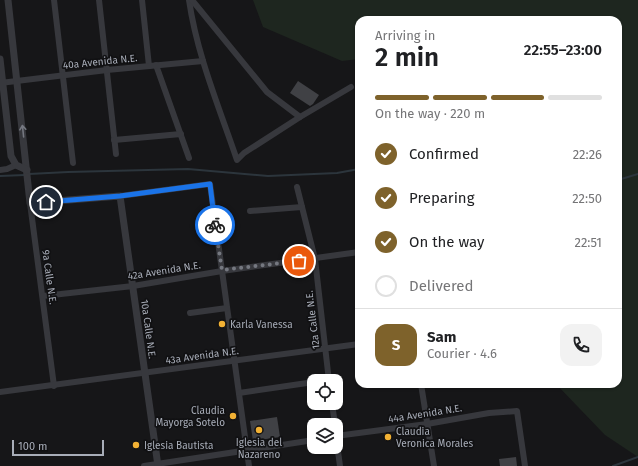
<!DOCTYPE html>
<meta charset="utf-8">
<style>
body{margin:0;font-family:"Fira Sans",sans-serif;background:#f2f2f2;color:#202124;height:100vh;display:flex;flex-direction:column;font-size:15px;white-space:nowrap}
*{box-sizing:border-box;margin:0}
p{font-size:13px;color:#757577}
.icon{flex:none;width:22px;height:22px;fill:none;stroke:currentColor;stroke-width:2;stroke-linecap:round;stroke-linejoin:round}
.map{position:relative;flex:1;overflow:hidden}
.details{position:absolute;left:355px;top:16px;width:267px;height:372px;display:flex;flex-direction:column;background:#fff;border-radius:12px;box-shadow:0 1px 3px #0004}
.details>*{flex:none}
.controls{position:absolute;left:307px;top:374px;display:grid;gap:8px}
.controls a{display:grid;place-items:center;width:36px;height:36px;border-radius:8px;background:#fff;box-shadow:0 1px 3px #0004;font-size:20px}
.scale{position:absolute;left:12px;bottom:10px;width:92px;box-sizing:border-box;padding-left:4px;border:2px solid #a8adb8;border-top:0;font-size:11px;line-height:14px;white-space:nowrap;color:#a8adb8;-webkit-text-stroke:3px #111113;paint-order:stroke}
.pin{position:absolute;display:grid;place-items:center;width:34px;height:34px;color:#fff;margin:-17px;border:2px solid #fff;border-radius:50%;box-shadow:0 1px 4px #0007}
.courier{position:absolute;display:grid;place-items:center;width:40px;height:40px;margin:-20px;border:3px solid #1a73e8;border-radius:50%;background:#fff;color:#222;box-shadow:0 1px 5px #0007}
.summary em{font-style:normal;font-weight:600}
.summary div{display:flex;flex-direction:column-reverse}
.summary{display:flex;align-items:center;justify-content:space-between;height:68px;padding:0 20px}
h1{font-size:26px;font-weight:600;line-height:30px}
.bar{display:grid;grid-template-columns:repeat(4,1fr);gap:6px 4px;align-content:center;height:48px;padding:0 20px}
.bar i{height:5px;border-radius:3px;background:#e0e0e0}
.bar .selected{background:#7e622b}
.bar p{grid-column:span 4}
.line{display:flex;align-items:center;gap:10px;padding:0 20px;border-top:1px solid #e0e0e0}
.line div{flex:1}
.round{display:grid;place-items:center;flex:none;width:42px;height:42px;border-radius:12px;background:#f2f2f2}
ol{padding:0 20px;list-style:none}
li{display:flex;align-items:center;gap:12px;height:44px}
li p{margin-inline-start:auto}
li .icon{padding:4px;border-radius:50%;background:#7e622b;color:#fff;stroke-width:4}
li:last-child{color:#757577}
li i{width:22px;height:22px;border:2px solid #e0e0e0;border-radius:50%}
.map>svg:first-child{display:block}
</style>
<div class="map">
<svg width="638" height="466" viewBox="0 0 638 466">
<rect width="100%" height="100%" fill="#161618"/>
<path fill="#1e261f" d="M253,0H638V457L605,435L556,384H618V20H359V59L342,61L263,27Z"/>
<g fill="none" stroke-linecap="round" stroke-linejoin="round">
<g stroke="#2c353c" stroke-width="2">
<path d="M29,174L68,172L188,169L268,176L337,173L359,169"/>
<path d="M0,176L25,175"/>
<path d="M618,180L638,174"/>
<path d="M613,466L638,457"/>
</g>
</g>
<g fill="#404145">
<path d="M298,81L319,95L313,104L310,106L290,93Z"/>
<path d="M277,417L280,437L253,441L250,421Z"/>
<path d="M516,457L517,466H500L499,459Z"/>
</g>
<g fill="none" stroke-linecap="round" stroke-linejoin="round">
<g stroke="#37383d" stroke-width="6">
<path d="M54,0L73,163"/>
<path d="M99,0L116,154"/>
<path d="M142,0L149,66"/>
<path d="M189,0C197,55 219,107 237,160L244,153L300,117L351,87"/>
<path d="M192,0L267,92L300,117"/>
<path d="M156,65L189,158"/>
<path d="M0,83L107,70L203,61"/>
<path d="M114,140L181,134"/>
<path d="M0,170L7,169L16,165"/>
<path d="M297,187L315,259L329,381"/>
<path d="M120,196L210,184L249,466"/>
<path d="M30,203L54,386"/>
<path d="M250,211L302,207"/>
<path d="M43,296L133,286L222,271L359,252"/>
<path d="M190,313L227,308"/>
<path d="M321,381L329,380"/>
<path d="M421,384L434,466"/>
<path d="M0,392L359,344"/>
<path d="M239,393L314,382"/>
<path d="M332,403L335,425"/>
<path d="M336,436L427,424L489,413L517,411L525,466"/>
<path d="M336,437L340,466"/>
<path d="M144,466L314,440"/>
</g>
<g stroke="#37383d" stroke-width="7">
<path d="M8,0L30,203L120,196L158,466"/>
<path d="M0,59L11,156L16,165L27,170"/>
</g>
</g>
<defs><path id="oneway-shaft" d="M-6 0H5M1.5-3L5.5 0L1.5 3" fill="none" stroke-width="1.6" stroke-linecap="round" stroke-linejoin="round"/></defs>
<use stroke="#757881" href="#oneway-shaft" transform="translate(23 131) rotate(-96)"/>
<g fill="none" stroke-linecap="round" stroke-linejoin="round">
<path stroke="#757880" stroke-width="4" stroke-dasharray="0 7.2" d="M215,225L222,270L299,261"/>
<path stroke="#1a73e8" stroke-width="5" d="M46,202L120,196L210,184L215,225"/>
</g>
<g fill="#f2b134" stroke="#111113" stroke-width="1.5">
<circle cx="222" cy="324" r="4"/>
<circle cx="233" cy="416" r="4"/>
<circle cx="259" cy="430" r="4"/>
<circle cx="388" cy="437" r="4"/>
<circle cx="136" cy="445" r="4"/>
</g>
<g text-anchor="middle" stroke-width="3.5" stroke-linejoin="round" paint-order="stroke">
<g font-size="10" fill="#a8adb8" stroke="#111113">
<text transform="translate(100 61) rotate(-6)" y="4">40a Avenida N.E.</text>
<text transform="translate(164 270) rotate(-9)" y="4">42a Avenida N.E.</text>
<text transform="translate(50 277) rotate(82)" y="4">9a Calle N.E.</text>
<text transform="translate(312 320) rotate(-97)" y="4">12a Calle N.E.</text>
<text transform="translate(149 329) rotate(82)" y="4">10a Calle N.E.</text>
<text transform="translate(202 355) rotate(-8)" y="4">43a Avenida N.E.</text>
<text transform="translate(425 413) rotate(-9)" y="4">44a Avenida N.E.</text>
</g>
<g font-size="10" fill="#a8adb8" stroke="#111113" text-anchor="start">
<text x="230" y="328">Karla Vanessa</text>
<text x="225" y="414" text-anchor="end">Claudia<tspan x="225" dy="12">Mayorga Sotelo</tspan></text>
<text x="396" y="435">Claudia<tspan x="396" dy="12">Veronica Morales</tspan></text>
<text x="259" y="446" text-anchor="middle">Iglesia del<tspan x="259" dy="12">Nazareno</tspan></text>
<text x="144" y="449">Iglesia Bautista</text>
</g>
</g>
</svg>
<div class="controls">
<a><svg class="icon" aria-label="locate" viewBox="0 0 24 24"><circle cx="12" cy="12" r="6"/><path d="M12 2v4M12 18v4M2 12h4M18 12h4"/></svg></a>
<a><svg class="icon" aria-label="layers" viewBox="0 0 24 24"><path d="M12 4l9 5-9 5-9-5zM3 14l9 5 9-5"/></svg></a>
</div>
<div class="scale">100 m</div>
<div class="pin" style="left:299px;top:261px;background:#ea580c"><svg class="icon" aria-label="bag" viewBox="0 0 24 24"><path d="M5 8h14l-1 12H6zM9 8a3 3 0 0 1 6 0"/></svg></div>
<div class="pin" style="left:46px;top:202px;background:#1f2937"><svg class="icon" aria-label="home" viewBox="0 0 24 24"><path d="M3 11l9-7 9 7M6 9v11h12V9"/></svg></div>
<div class="courier" style="left:215px;top:225px"><svg class="icon" aria-label="bike" viewBox="0 0 24 24"><circle cx="6" cy="16" r="4"/><circle cx="18" cy="16" r="4"/><path d="M6 16l4-8h5l3 8M10 8l3 8H6M13 5h3"/></svg></div>
<section class="details">
<div class="summary"><div><h1>2 min</h1><p>Arriving in</p></div><em>22:55–23:00</em></div>
<div class="bar"><i class="selected"></i><i class="selected"></i><i class="selected"></i><i></i><p>On the way · 220 m</p></div>
<ol>
<li><svg class="icon" aria-label="check" viewBox="0 0 24 24"><path d="M5 12l5 5 9-10"/></svg>Confirmed<p>22:26</p></li>
<li><svg class="icon" aria-label="check" viewBox="0 0 24 24"><path d="M5 12l5 5 9-10"/></svg>Preparing<p>22:50</p></li>
<li><svg class="icon" aria-label="check" viewBox="0 0 24 24"><path d="M5 12l5 5 9-10"/></svg>On the way<p>22:51</p></li>
<li><i></i>Delivered</li>
</ol>
<div class="line" style="height:72px"><b class="round" style="background:#7e622b;color:#fff">S</b><div><b>Sam</b><p>Courier · 4.6</p></div><a class="round"><svg class="icon" aria-label="phone" viewBox="0 0 24 24"><path d="M5 4h4l2 5-3 2q2 4 5 5l2-3 5 2v4C11 20 4 13 5 4z"/></svg></a></div>
</section>
</div>
